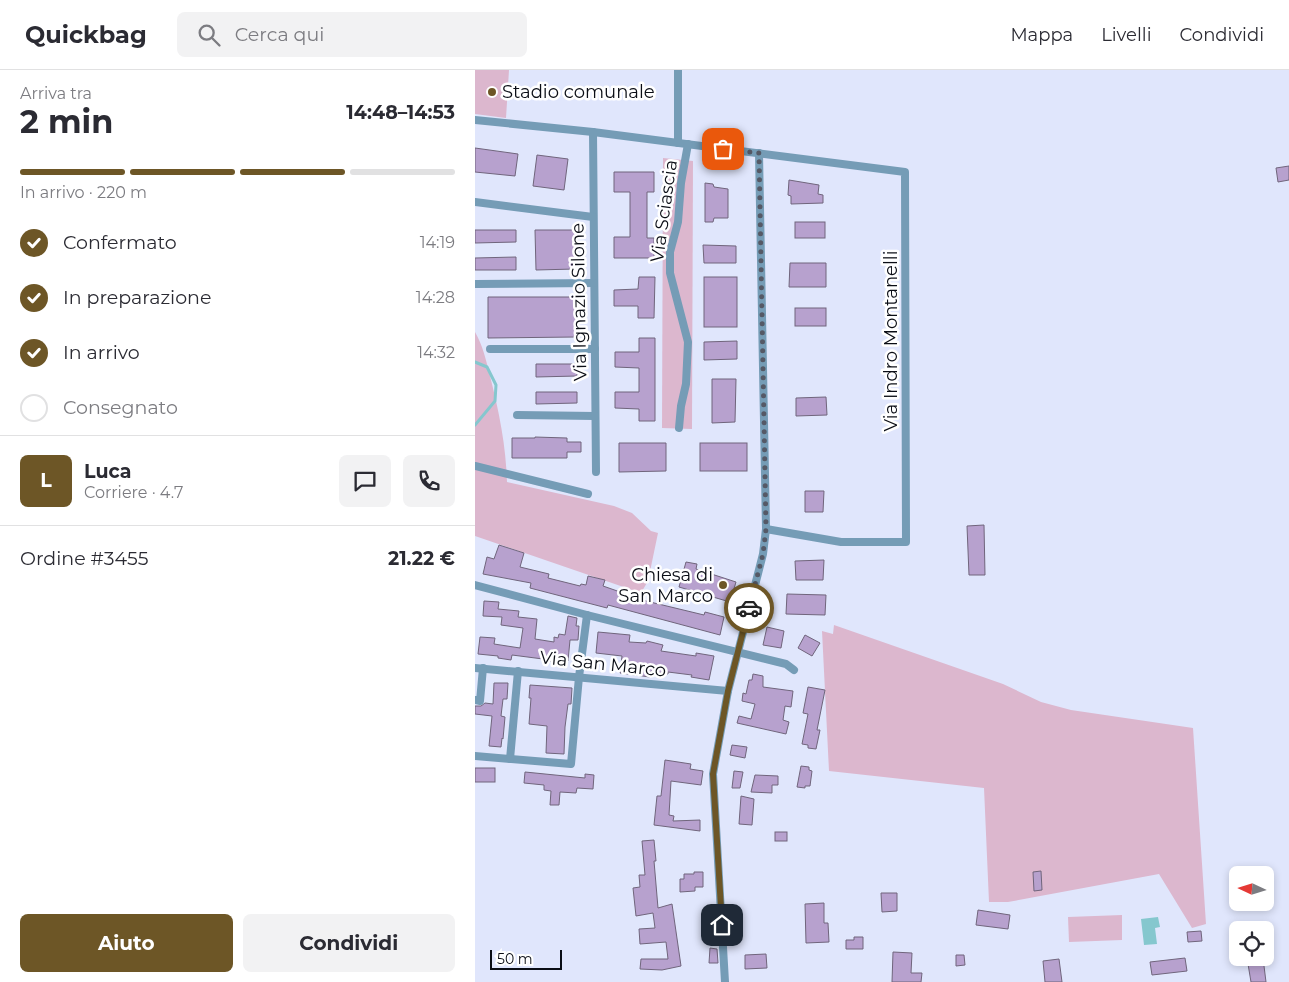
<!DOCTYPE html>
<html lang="it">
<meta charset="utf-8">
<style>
body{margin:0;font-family:Montserrat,sans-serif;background:#f2f2f3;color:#2b2b33;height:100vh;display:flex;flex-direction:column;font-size:19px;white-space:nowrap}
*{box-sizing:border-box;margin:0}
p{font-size:16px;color:#7c7c81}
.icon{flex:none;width:28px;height:28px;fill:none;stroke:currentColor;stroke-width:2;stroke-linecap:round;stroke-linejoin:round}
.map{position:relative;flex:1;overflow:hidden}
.sheet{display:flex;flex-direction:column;background:#fff;width:475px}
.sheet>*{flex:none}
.needle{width:32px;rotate:274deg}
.tools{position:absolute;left:754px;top:796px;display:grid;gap:10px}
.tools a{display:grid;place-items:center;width:45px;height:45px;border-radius:8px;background:#fff;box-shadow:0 2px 8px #0003;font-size:25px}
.scale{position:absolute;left:15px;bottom:12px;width:72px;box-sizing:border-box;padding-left:5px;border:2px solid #0a0d15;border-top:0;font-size:14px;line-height:18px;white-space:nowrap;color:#0a0d15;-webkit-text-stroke:4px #fff;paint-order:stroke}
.pin{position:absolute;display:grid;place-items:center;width:42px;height:42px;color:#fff;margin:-21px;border-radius:10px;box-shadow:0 2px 8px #0006}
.courier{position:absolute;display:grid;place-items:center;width:50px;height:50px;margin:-25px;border:4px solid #6d5626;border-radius:50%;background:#fff;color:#222;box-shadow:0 1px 6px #0007}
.headline em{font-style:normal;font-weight:700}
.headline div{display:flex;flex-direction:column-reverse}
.headline{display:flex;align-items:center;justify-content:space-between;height:85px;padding:0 20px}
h1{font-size:32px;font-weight:700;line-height:38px}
.bar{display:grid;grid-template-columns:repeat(4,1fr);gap:8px 5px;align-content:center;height:60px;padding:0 20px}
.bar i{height:6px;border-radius:4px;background:#e1e1e2}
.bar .current{background:#6d5626}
.bar p{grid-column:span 4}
.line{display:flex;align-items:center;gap:12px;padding:0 20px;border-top:1px solid #e1e1e2}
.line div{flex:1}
.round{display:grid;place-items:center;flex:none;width:52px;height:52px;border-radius:8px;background:#f2f2f3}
ol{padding:0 20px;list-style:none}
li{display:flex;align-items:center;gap:15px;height:55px}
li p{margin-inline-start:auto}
li .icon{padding:5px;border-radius:50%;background:#6d5626;color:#fff;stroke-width:4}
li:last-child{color:#7c7c81}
li i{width:28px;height:28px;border:2px solid #e1e1e2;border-radius:50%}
.cta{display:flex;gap:10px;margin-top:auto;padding:10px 20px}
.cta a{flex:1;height:58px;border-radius:8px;background:#6d5626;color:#fff;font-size:20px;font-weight:700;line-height:58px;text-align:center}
.cta a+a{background:#f2f2f3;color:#2b2b33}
header{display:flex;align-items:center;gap:30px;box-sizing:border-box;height:70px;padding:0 25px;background:#fff;border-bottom:1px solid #e1e1e2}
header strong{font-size:24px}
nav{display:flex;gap:28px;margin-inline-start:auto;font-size:18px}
.search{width:350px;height:45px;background:#f2f2f3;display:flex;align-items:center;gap:12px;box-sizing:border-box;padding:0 18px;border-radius:8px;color:#7c7c81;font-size:19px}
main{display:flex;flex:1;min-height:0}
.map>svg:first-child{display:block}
</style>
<header>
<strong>Quickbag</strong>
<div class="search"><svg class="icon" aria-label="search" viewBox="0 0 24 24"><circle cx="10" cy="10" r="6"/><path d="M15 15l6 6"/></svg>Cerca qui</div>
<nav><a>Mappa</a><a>Livelli</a><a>Condividi</a></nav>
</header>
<main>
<section class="sheet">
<div class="headline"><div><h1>2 min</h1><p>Arriva tra</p></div><em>14:48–14:53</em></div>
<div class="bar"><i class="current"></i><i class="current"></i><i class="current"></i><i></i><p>In arrivo · 220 m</p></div>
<ol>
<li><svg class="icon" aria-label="check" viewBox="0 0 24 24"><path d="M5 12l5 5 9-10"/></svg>Confermato<p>14:19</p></li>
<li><svg class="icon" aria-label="check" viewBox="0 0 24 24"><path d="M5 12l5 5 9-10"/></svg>In preparazione<p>14:28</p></li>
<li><svg class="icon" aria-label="check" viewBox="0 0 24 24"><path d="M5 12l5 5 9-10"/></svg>In arrivo<p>14:32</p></li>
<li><i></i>Consegnato</li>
</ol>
<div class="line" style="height:90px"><b class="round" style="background:#6d5626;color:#fff">L</b><div><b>Luca</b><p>Corriere · 4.7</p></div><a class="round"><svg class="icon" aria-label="chat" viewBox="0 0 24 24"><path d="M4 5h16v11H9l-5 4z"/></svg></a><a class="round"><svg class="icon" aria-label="phone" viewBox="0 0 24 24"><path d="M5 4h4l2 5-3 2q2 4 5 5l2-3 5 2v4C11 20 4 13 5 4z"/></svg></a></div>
<div class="line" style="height:65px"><div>Ordine #3455</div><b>21.22 €</b></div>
<div class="cta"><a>Aiuto</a><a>Condividi</a></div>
</section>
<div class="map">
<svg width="814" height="912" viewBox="0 0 814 912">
<rect width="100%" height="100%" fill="#e0e6fc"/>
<g fill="#dcb7ce">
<path d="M0,0H34L31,48L0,44Z"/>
<path d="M188,88L218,91L217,359L187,358Z"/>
<path d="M0,262C8,276 11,290 15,306C24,341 31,376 32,412L139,436L157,443L176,461L183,463L173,511L166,523L0,466Z"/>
<path d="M359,555L528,614L566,632L596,640L718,658L731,854L717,858L684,804L533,832H514L509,718L354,701L347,561L358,564Z"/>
<path d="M647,845V870L594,872L593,847Z"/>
</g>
<path fill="#85c7ce" d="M683,847L685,857L680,858L682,874L669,875L666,849Z"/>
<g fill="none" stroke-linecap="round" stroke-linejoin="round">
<path stroke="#85c7ce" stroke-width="3" d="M0,292L12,297L21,315L20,331L0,355"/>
</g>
<g fill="#b7a1ce" stroke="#70657c">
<path d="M0,78L43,84L40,106L0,102Z"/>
<path d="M62,85L93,89L89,120L58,116Z"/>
<path d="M814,96V110L803,112L801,98Z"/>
<path d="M139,102H179V122H172V168H179V188H139V167H155V122H139Z"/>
<path d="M314,110L344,115L343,124L348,125V133L316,134V126L313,125Z"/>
<path d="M230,113L238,114L239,117L253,119V148H239L238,152H230Z"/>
<rect x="320" y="152" width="30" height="16"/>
<path d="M0,160H41V172L0,173Z"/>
<path d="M60,160H101L100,199L61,200Z"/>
<path d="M228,175L261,176V193H229Z"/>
<path d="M41,187V200H0V188Z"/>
<path d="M315,193H351V217H314Z"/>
<path d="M164,207H180L179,248H163V236H139V220L163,219Z"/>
<rect x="229" y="207" width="33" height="50"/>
<path d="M13,227H101V267L13,268Z"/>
<rect x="320" y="238" width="31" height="18"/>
<path d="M164,268H180V351H164V339L140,338V322H164V298L140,297V282H164Z"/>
<path d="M262,271V289L229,290V272Z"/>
<path d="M61,294H102V306L61,307Z"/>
<path d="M237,309H261L260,352L237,353Z"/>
<path d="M61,322H102V333L61,334Z"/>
<path d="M351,327L352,345L321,346V328Z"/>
<path d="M60,367L92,368V372H106V382H92V388H37V368H60Z"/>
<path d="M144,373H191V401L144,402Z"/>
<rect x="225" y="373" width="47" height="28"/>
<path d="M330,421H349L348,442H330Z"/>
<path d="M509,455L510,505H494L492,456Z"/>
<path d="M24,475L49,483L45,497L74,504L73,508L105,516L106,514L111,515L113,506L130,510L128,516L171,531L229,545L230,542L249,547L245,565L133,535L132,538L55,518L56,513L8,504L12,487L19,489Z"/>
<path d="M349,490L348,510H321L320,491Z"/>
<path d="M211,492L222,494L221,499L261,512L255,532L204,517Z"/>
<path d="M312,524L351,525L350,545L311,544Z"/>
<path d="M9,531L24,532L23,539L44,541L43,547L62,549L60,569L79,572V567L83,568L84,564L90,565L93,546L102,548L101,556H104L103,570H95L93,591L86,594L68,589L37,585L36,590L23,588V586L3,584L5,567L20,568L19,574L45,578L48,558L26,555L27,547L8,546Z"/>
<path d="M292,557L309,561L306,578L288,575Z"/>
<path d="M123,562L155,565L154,572L171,573L172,571L188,575L186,581L221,586V583L239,586L234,610L216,607L217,605L193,602V604L176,601L175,607L145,603L147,586L121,583Z"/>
<path d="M330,565L345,573L337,586L323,578Z"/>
<path d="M278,604L288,606V617L318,621L316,637L310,636L308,650L314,652L311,664L262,653L264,646L276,649L280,634L267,631L268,623L271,624L274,610H277Z"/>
<path d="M19,613H33L32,629H28L26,646L30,647L28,669L27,668L26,677L14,676L17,646L0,644V636H6L10,633L18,634Z"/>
<path d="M55,615L97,618L96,634H93L90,657L89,684L71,683L72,656L54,654L56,628H54Z"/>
<path d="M333,617L350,620L342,660H345L341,679L333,678V675L327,674L333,644L328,643Z"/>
<path d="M257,675L272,677L270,688L255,685Z"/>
<path d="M190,690L216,694L215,699L228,701L226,715L196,711L194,745L199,746L198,751L225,750V761L179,755L182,726H186Z"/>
<path d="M326,696L334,697V700L337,701L335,716H330V718L322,717Z"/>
<rect x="0" y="698" width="20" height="14"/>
<path d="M259,701L268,702L265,718H257Z"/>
<path d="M50,702L110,708V704L119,705L118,719L102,718L101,723L85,722L84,735H75L76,721L69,720V715L49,713Z"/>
<path d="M280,705L303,706V715H297V723L276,722Z"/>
<path d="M266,726L279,729L277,755L264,754Z"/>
<rect x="300" y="762" width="12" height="9"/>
<path d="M179,770L181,791H179L183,838L197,834L206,896L187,900L165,899L166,889H193L191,872L165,874L164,859L180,858L178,843L161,846L158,818L165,817L164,805H170L167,771Z"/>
<path d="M566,801L567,820L559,821L558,802Z"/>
<path d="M219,802H228V817H220V821L205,822V809H209V804H219Z"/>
<path d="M406,823H422V841L407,842Z"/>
<path d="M349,833V853H353L354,872L331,873L330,834Z"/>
<path d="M503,840L535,845L533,859L501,855Z"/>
<path d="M726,861L727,871L713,872L712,862Z"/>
<path d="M379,867H388V879H371V870H379Z"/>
<path d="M235,878L242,879L243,893H234Z"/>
<path d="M418,882L437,883L436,903H447L446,912H417Z"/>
<path d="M291,884L292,898L270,899V885Z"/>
<path d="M481,885H489L490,895L481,896Z"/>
<path d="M710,888L712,901L677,905L675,892Z"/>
<path d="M772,888H788L791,912H776Z"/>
<path d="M584,889L587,912H570L568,891Z"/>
</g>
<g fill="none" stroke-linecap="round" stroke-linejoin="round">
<g stroke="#759cb6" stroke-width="8">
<path d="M203,0V73"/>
<path d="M0,50L118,62L430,102L431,472H366L291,459"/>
<path d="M118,62L121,402"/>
<path d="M0,132L118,147"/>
<path d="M0,214L119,213"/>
<path d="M15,279H120"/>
<path d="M42,345L120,346"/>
<path d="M204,358L206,336L211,314L213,272L195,203V182L203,152L206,113L213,74"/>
<path d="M0,396L113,424"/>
<path d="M0,515L112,545L311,594L319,600"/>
<path d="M0,598L253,621"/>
<path d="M0,630L5,631L8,598"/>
<path d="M0,686L96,694L104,607L112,545"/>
<path d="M35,689L43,601"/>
<path d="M250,912L238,704L253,621L288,484L291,459L284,83"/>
</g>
</g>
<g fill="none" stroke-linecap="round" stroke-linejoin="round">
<path stroke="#555966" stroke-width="5" stroke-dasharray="0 9" d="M248,79L284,83L291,459L288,484L274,538"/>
<path stroke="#6d5626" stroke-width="6" d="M247,855L238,704L253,621L274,538"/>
</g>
<g fill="#6d5626" stroke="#fff" stroke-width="2">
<circle cx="17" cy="22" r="5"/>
<circle cx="248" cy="515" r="5"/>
</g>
<g text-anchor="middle" stroke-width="5" stroke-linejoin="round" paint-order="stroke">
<g font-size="18" fill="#0a0d15" stroke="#fff" text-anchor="start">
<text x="27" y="28">Stadio comunale</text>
<text x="238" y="511" text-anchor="end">Chiesa di<tspan x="238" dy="21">San Marco</tspan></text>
</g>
<g font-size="18" fill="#0a0d15" stroke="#fff">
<text transform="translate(189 141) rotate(-82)" y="6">Via Sciascia</text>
<text transform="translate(104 232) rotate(-91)" y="6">Via Ignazio Silone</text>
<text transform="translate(416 271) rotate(-90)" y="6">Via Indro Montanelli</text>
<text transform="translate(128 594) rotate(6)" y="6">Via San Marco</text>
</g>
</g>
</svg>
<div class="tools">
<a><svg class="needle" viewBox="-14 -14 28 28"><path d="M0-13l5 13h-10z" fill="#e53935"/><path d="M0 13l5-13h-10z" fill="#7c7c81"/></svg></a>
<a><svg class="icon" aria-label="locate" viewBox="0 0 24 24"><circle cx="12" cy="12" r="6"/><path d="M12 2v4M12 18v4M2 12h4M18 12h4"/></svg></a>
</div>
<div class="scale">50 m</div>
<div class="pin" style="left:248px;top:79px;background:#ea580c"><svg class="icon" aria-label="bag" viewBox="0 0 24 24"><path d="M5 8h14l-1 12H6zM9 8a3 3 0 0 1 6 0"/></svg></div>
<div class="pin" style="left:247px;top:855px;background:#1f2937"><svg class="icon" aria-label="home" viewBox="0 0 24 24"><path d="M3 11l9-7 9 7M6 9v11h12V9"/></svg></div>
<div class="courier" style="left:274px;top:538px"><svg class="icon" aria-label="car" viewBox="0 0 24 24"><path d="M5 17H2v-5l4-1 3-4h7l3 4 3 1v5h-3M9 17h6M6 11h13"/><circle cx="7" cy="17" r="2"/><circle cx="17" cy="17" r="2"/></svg></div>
</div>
</main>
